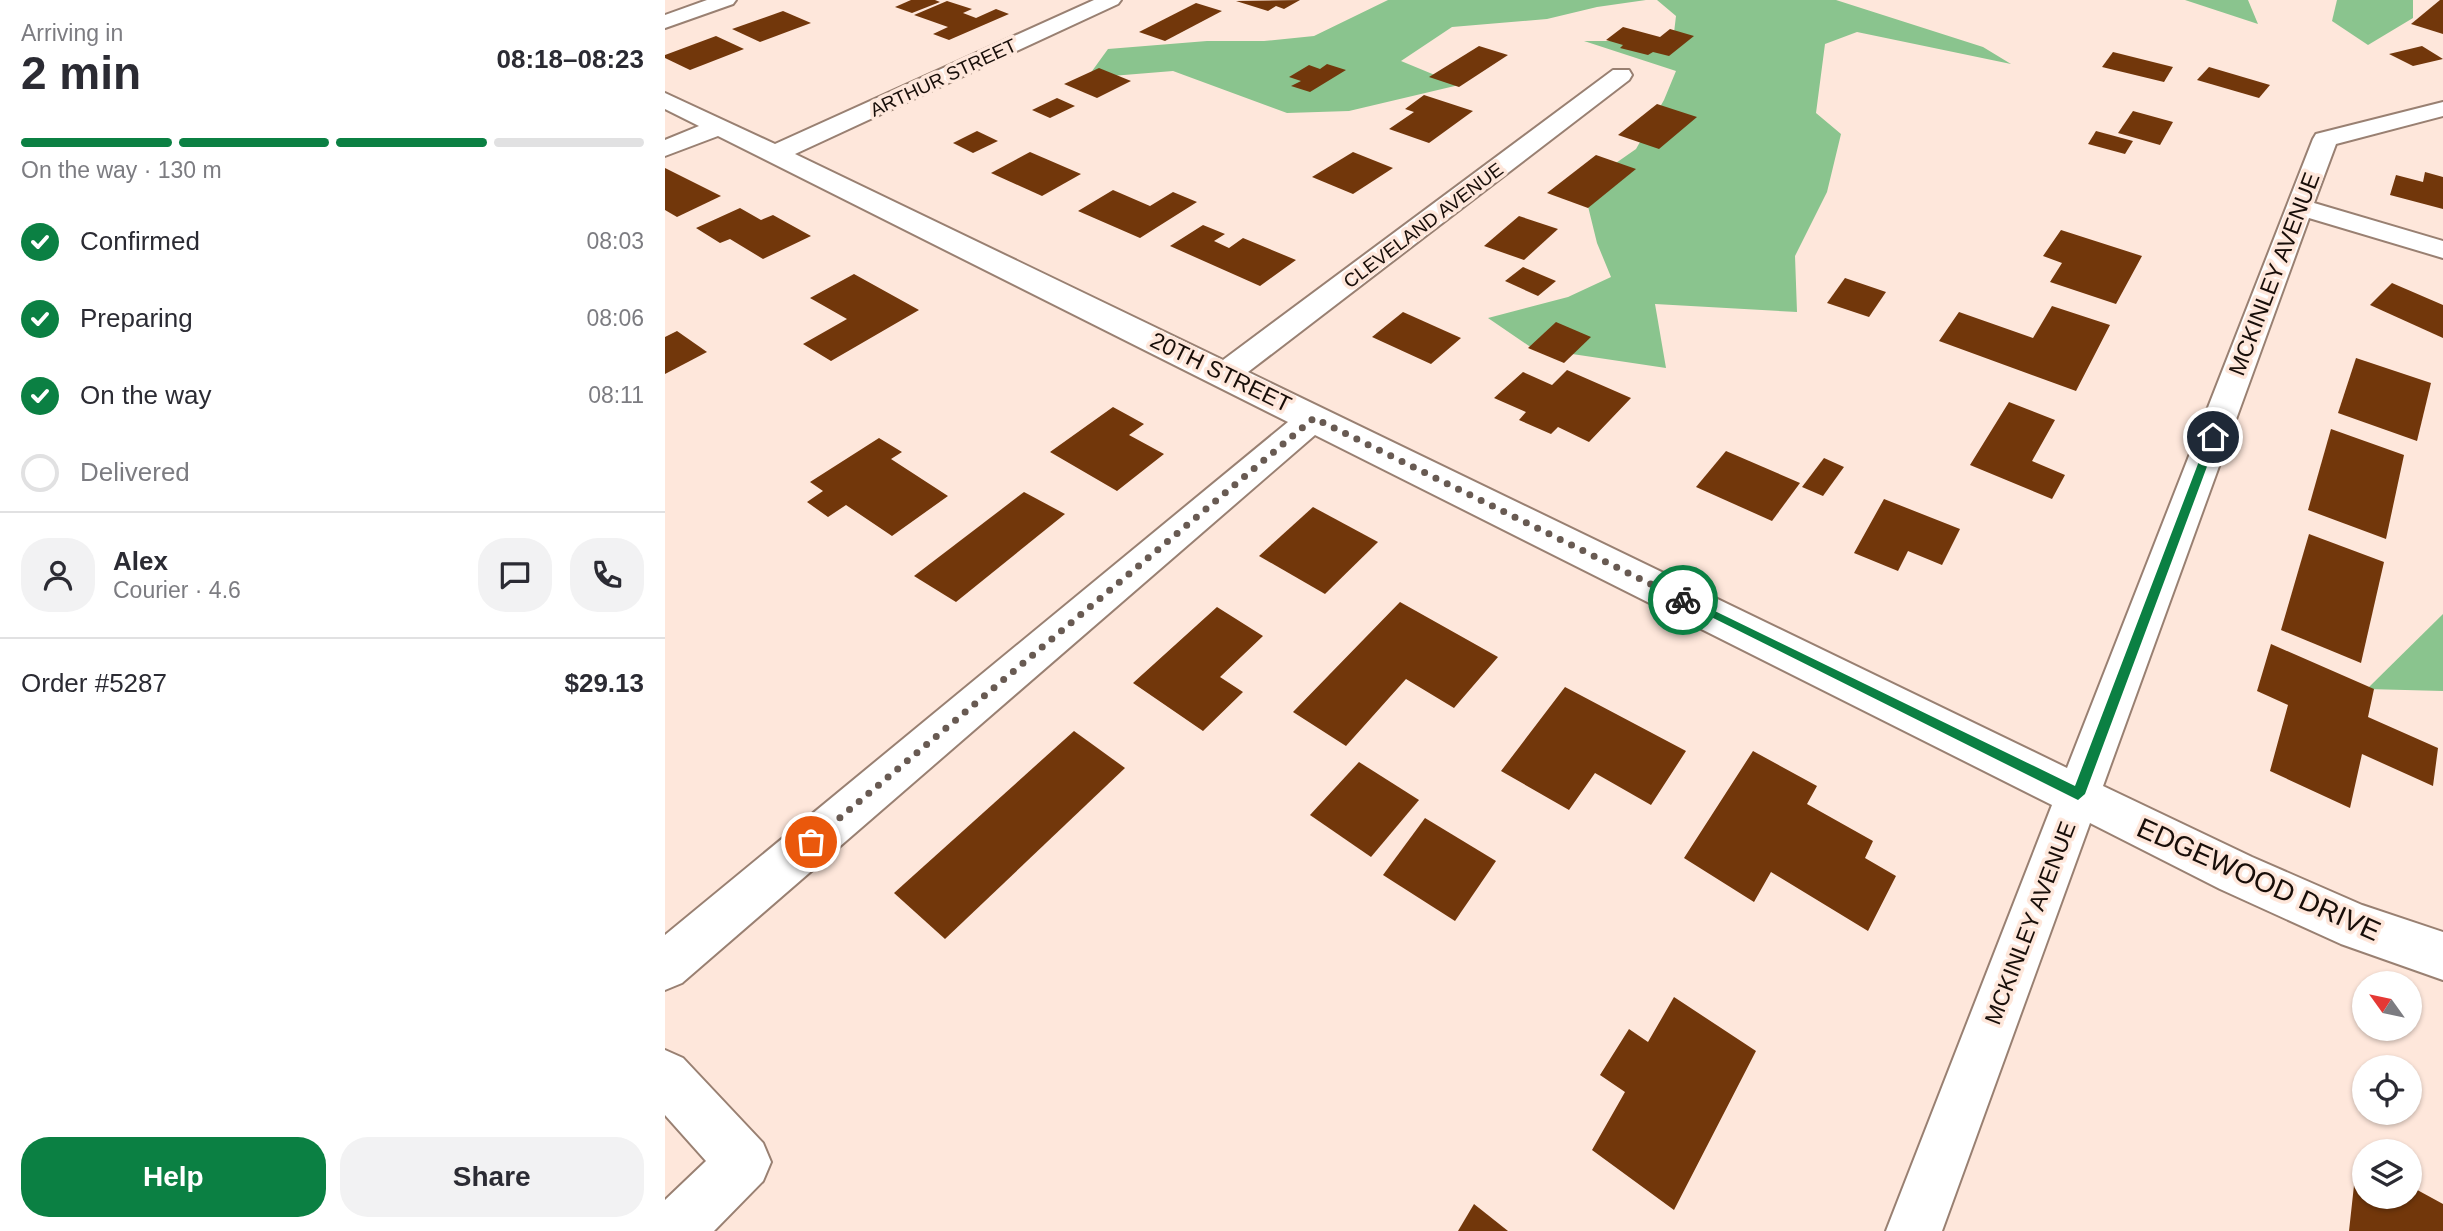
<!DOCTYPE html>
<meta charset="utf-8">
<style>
body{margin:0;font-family:Arial,sans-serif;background:#f2f2f3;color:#2b2b33;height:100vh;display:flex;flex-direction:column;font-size:26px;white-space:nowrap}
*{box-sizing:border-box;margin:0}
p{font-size:23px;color:#7c7c81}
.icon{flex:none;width:38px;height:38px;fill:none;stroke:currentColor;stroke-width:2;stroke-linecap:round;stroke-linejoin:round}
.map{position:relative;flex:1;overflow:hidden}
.side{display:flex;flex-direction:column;background:#fff;width:665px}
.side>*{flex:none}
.needle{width:46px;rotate:303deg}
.controls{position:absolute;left:1687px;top:971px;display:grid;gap:14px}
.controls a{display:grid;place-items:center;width:70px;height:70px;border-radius:50%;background:#fff;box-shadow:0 2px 5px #0004;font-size:35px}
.pin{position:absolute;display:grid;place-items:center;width:60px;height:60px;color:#fff;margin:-30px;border:4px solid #fff;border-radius:50%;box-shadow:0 2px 7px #0007}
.courier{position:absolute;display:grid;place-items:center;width:70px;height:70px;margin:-35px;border:5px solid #0b8043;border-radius:50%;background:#fff;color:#222;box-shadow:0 2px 9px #0007}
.head em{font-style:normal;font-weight:700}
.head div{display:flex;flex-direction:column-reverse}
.head{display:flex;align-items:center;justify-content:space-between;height:119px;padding:0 21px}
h1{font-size:46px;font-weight:700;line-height:52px}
.bar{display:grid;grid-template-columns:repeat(4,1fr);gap:10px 7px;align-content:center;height:84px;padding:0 21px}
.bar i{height:9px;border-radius:5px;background:#e1e1e2}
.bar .current{background:#0b8043}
.bar p{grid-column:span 4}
.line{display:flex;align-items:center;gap:18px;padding:0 21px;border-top:2px solid #e1e1e2}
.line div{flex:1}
.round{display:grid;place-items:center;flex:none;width:74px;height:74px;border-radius:28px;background:#f2f2f3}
ol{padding:0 21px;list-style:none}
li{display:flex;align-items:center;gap:21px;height:77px}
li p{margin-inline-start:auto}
li .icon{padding:7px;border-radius:50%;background:#0b8043;color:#fff;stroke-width:4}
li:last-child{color:#7c7c81}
li i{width:38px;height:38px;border:4px solid #e1e1e2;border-radius:50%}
.primary-button{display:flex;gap:14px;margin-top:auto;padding:14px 21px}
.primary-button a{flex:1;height:80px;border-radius:28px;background:#0b8043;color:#fff;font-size:28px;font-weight:700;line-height:80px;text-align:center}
.primary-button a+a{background:#f2f2f3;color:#2b2b33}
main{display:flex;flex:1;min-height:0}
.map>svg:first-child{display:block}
</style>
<main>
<section class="side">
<div class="head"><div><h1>2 min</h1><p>Arriving in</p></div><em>08:18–08:23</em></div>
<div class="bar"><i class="current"></i><i class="current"></i><i class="current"></i><i></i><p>On the way · 130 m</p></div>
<ol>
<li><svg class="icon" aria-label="check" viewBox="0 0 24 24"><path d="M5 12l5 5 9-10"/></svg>Confirmed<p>08:03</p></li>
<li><svg class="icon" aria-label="check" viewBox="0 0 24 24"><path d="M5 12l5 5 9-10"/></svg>Preparing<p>08:06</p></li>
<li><svg class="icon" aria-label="check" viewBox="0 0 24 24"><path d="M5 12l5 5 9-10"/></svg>On the way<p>08:11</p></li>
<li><i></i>Delivered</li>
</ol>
<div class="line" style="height:126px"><a class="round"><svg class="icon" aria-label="person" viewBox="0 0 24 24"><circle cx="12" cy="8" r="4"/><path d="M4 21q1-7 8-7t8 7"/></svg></a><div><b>Alex</b><p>Courier · 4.6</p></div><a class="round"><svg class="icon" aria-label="chat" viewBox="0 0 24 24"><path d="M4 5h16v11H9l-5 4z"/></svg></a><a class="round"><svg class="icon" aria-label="phone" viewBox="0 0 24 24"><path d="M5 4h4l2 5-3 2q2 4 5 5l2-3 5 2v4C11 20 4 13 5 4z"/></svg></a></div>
<div class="line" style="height:91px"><div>Order #5287</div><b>$29.13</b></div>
<div class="primary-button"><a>Help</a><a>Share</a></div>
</section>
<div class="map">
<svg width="1778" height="1231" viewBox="0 0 1778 1231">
<rect width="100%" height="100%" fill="#fee7db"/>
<g fill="#8ac48e">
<path d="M723,0H981L932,7L882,19L787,27L736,61L794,85L684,111L622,113L508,71L422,78L443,49L542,41H599L649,36Z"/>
<path d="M992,0H1171L1318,47L1346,64L1192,32L1160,44L1151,113L1176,134L1162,192L1130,256L1132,312L990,304L1001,368L867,348L823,318L903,297L946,277L932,243L918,186L971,149L999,100L1011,71L919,41H1008L1011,16Z"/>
<path d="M1520,0H1583L1593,24Z"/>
<path d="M1672,0H1748V18L1703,45L1667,21Z"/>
<path d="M1778,614V691L1702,689Z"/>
</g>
<g fill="#72370b">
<path d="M246,0H270L275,2L247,13L230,7Z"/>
<path d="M635,0L619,9L611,6L603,11L571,1Z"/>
<path d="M1775,0H1778V34L1746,24Z"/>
<path d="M282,1L307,9L298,13L311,18L331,9L344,14L284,40L268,34L283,27L249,15Z"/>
<path d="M531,3L557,11L500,41L474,32Z"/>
<path d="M118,11L146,23L95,42L67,29Z"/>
<path d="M958,27L995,37L1005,29L1029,36L1004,56L988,52L983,55L955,48L958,45L941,40Z"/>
<path d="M51,36L79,49L25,70L0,58V55Z"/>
<path d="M814,46L843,55L794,87L764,77Z"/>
<path d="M1757,46L1778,59L1748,66L1724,54Z"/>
<path d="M1448,52L1508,67L1499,82L1437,67Z"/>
<path d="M662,64L681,70L645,92L626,86L636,81L624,77L644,65L655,69Z"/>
<path d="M1544,67L1605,85L1594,98L1532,80Z"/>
<path d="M434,68L466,81L432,98L399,84Z"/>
<path d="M759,95L808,111L764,143L724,129L749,112L740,109Z"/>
<path d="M392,98L410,106L385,118L367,110Z"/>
<path d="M992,104L1032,117L994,149L953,135Z"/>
<path d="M1468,111L1508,122L1495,145L1453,133Z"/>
<path d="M312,131L333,141L308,153L288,143Z"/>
<path d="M1431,131L1468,141L1460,154L1423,144Z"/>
<path d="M365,152L416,174L377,196L326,173Z"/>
<path d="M688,152L728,168L688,194L647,177Z"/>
<path d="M931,155L971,169L923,208L882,193Z"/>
<path d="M0,168L56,196L12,217L0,210Z"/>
<path d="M1760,172L1778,177V209L1725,195L1731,175L1758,182Z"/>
<path d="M448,190L485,206L508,192L532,202L475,238L413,211Z"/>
<path d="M75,208L96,220L108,215L146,236L98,259L65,239L55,243L31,228Z"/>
<path d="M854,216L893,229L859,260L819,246Z"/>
<path d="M538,225L560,234L549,241L564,248L578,238L631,260L595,286L505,246Z"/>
<path d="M1396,230L1477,256L1451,304L1385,282L1397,263L1378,256Z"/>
<path d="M858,267L891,281L873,296L840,281Z"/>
<path d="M189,274L254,310L166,361L138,344L182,319L145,298Z"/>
<path d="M1180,278L1221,292L1204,317L1162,303Z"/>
<path d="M1727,283L1778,305V338L1705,305Z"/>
<path d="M1387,306L1445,325L1411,391L1274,341L1294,312L1368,338Z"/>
<path d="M738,312L796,338L766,364L707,337Z"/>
<path d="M891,322L926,337L899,363L863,348Z"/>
<path d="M12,331L42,352L0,374V337Z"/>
<path d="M1691,358L1766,383L1752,441L1673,413Z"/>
<path d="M902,370L966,398L924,442L893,427L886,434L854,420L861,412L829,398L858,372L887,385Z"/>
<path d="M1344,402L1390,420L1367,461L1400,475L1387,499L1305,465Z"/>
<path d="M448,407L479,424L464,435L499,454L452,491L385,452Z"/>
<path d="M1666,429L1739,455L1721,539L1643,510Z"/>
<path d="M214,438L237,452L226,459L283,496L227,536L181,505L163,517L142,502L158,491L145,482Z"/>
<path d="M1061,451L1135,483L1107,521L1031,487Z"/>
<path d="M1159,458L1179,467L1158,496L1137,487Z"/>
<path d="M359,492L400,514L291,602L249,576Z"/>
<path d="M1219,499L1295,529L1277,565L1243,551L1233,571L1189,553Z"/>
<path d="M648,507L713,542L660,594L594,556Z"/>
<path d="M1644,534L1719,562L1696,663L1616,630Z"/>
<path d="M735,602L833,657L789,708L741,679L681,746L628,712Z"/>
<path d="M552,607L598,636L555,677L578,692L538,731L468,683Z"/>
<path d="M1606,644L1709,689L1703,717L1773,748L1768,786L1697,754L1685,808L1605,771L1623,705L1592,691Z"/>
<path d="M900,687L1021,751L986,805L930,773L904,810L836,771Z"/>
<path d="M409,731L460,768L280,939L229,893Z"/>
<path d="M1088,751L1152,786L1142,804L1208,841L1200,858L1231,876L1203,931L1106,872L1089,902L1019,858Z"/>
<path d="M694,762L754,800L706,857L645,815Z"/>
<path d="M760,818L831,861L790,921L718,875Z"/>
<path d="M1009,997L1091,1051L1009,1210L927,1150L960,1092L935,1075L964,1029L983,1042Z"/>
<path d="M1692,1158L1699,1162V1197H1745V1186L1778,1204V1231H1684Z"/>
<path d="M809,1204L843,1231H793Z"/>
</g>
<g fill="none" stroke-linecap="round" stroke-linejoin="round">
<defs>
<g id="minor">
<path d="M42,0H71L68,4L0,28V15Z"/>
<path d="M429,0H456L453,4L130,154L558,360L948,70H964L967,75L964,80L583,372L1402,768L1648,139L1651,134L1778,102V116L1671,144L1649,203L1778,241V258L1644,218L1438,786L1587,857L1697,905L1778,932V980L1676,944L1555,889L1425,823L1277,1231H1221L1387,805L650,435L17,983L0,990V935L623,422L53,136L0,156V140L34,126L0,109V93L110,144Z"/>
<path d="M0,1050L18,1058L98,1143L106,1162L98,1181L49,1231H0V1200L41,1161L0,1115Z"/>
</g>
</defs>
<use href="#minor" stroke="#998072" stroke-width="4"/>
<use href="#minor" fill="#fff" fill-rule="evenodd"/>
</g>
<path fill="#0b8043" d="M1544,435L1553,437L1420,794L1413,800L1012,600L1018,595L1021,597L1410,786Z"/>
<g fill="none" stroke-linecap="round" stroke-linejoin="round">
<path stroke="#685a52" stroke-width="7" stroke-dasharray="0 12.6" d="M146,842L649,418L1018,600"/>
</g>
<g text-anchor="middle" stroke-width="7" stroke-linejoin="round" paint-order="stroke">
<g font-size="19" fill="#180e09" stroke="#fee7db">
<text transform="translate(278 77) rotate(-25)" y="7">ARTHUR STREET</text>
<text transform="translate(758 225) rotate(-37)" y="7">CLEVELAND AVENUE</text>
</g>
<g font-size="23" fill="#180e09" stroke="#fee7db">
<text transform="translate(1609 274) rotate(-69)" y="8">MCKINLEY AVENUE</text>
<text transform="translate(556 372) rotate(26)" y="8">20TH STREET</text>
<text transform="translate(1365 923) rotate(-69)" y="8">MCKINLEY AVENUE</text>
</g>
<g font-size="28" fill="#180e09" stroke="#fee7db">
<text transform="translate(1594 879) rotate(24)" y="10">EDGEWOOD DRIVE</text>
</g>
</g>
</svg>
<div class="controls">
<a><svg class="needle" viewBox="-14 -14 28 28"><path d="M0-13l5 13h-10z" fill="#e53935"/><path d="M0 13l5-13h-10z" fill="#7c7c81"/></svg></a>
<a><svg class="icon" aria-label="locate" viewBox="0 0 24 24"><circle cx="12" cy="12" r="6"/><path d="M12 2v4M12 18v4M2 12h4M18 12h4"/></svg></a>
<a><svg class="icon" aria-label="layers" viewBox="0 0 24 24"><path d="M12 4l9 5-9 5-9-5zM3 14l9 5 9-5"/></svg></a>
</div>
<div class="pin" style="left:146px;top:842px;background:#ea580c"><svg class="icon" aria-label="bag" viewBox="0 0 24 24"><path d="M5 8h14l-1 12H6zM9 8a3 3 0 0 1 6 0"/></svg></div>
<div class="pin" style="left:1548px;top:437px;background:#1f2937"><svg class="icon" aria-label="home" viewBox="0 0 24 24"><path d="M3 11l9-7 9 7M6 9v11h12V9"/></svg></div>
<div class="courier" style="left:1018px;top:600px"><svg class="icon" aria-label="bike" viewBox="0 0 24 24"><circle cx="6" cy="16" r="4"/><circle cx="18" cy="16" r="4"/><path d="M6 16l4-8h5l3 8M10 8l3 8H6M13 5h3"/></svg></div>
</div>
</main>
